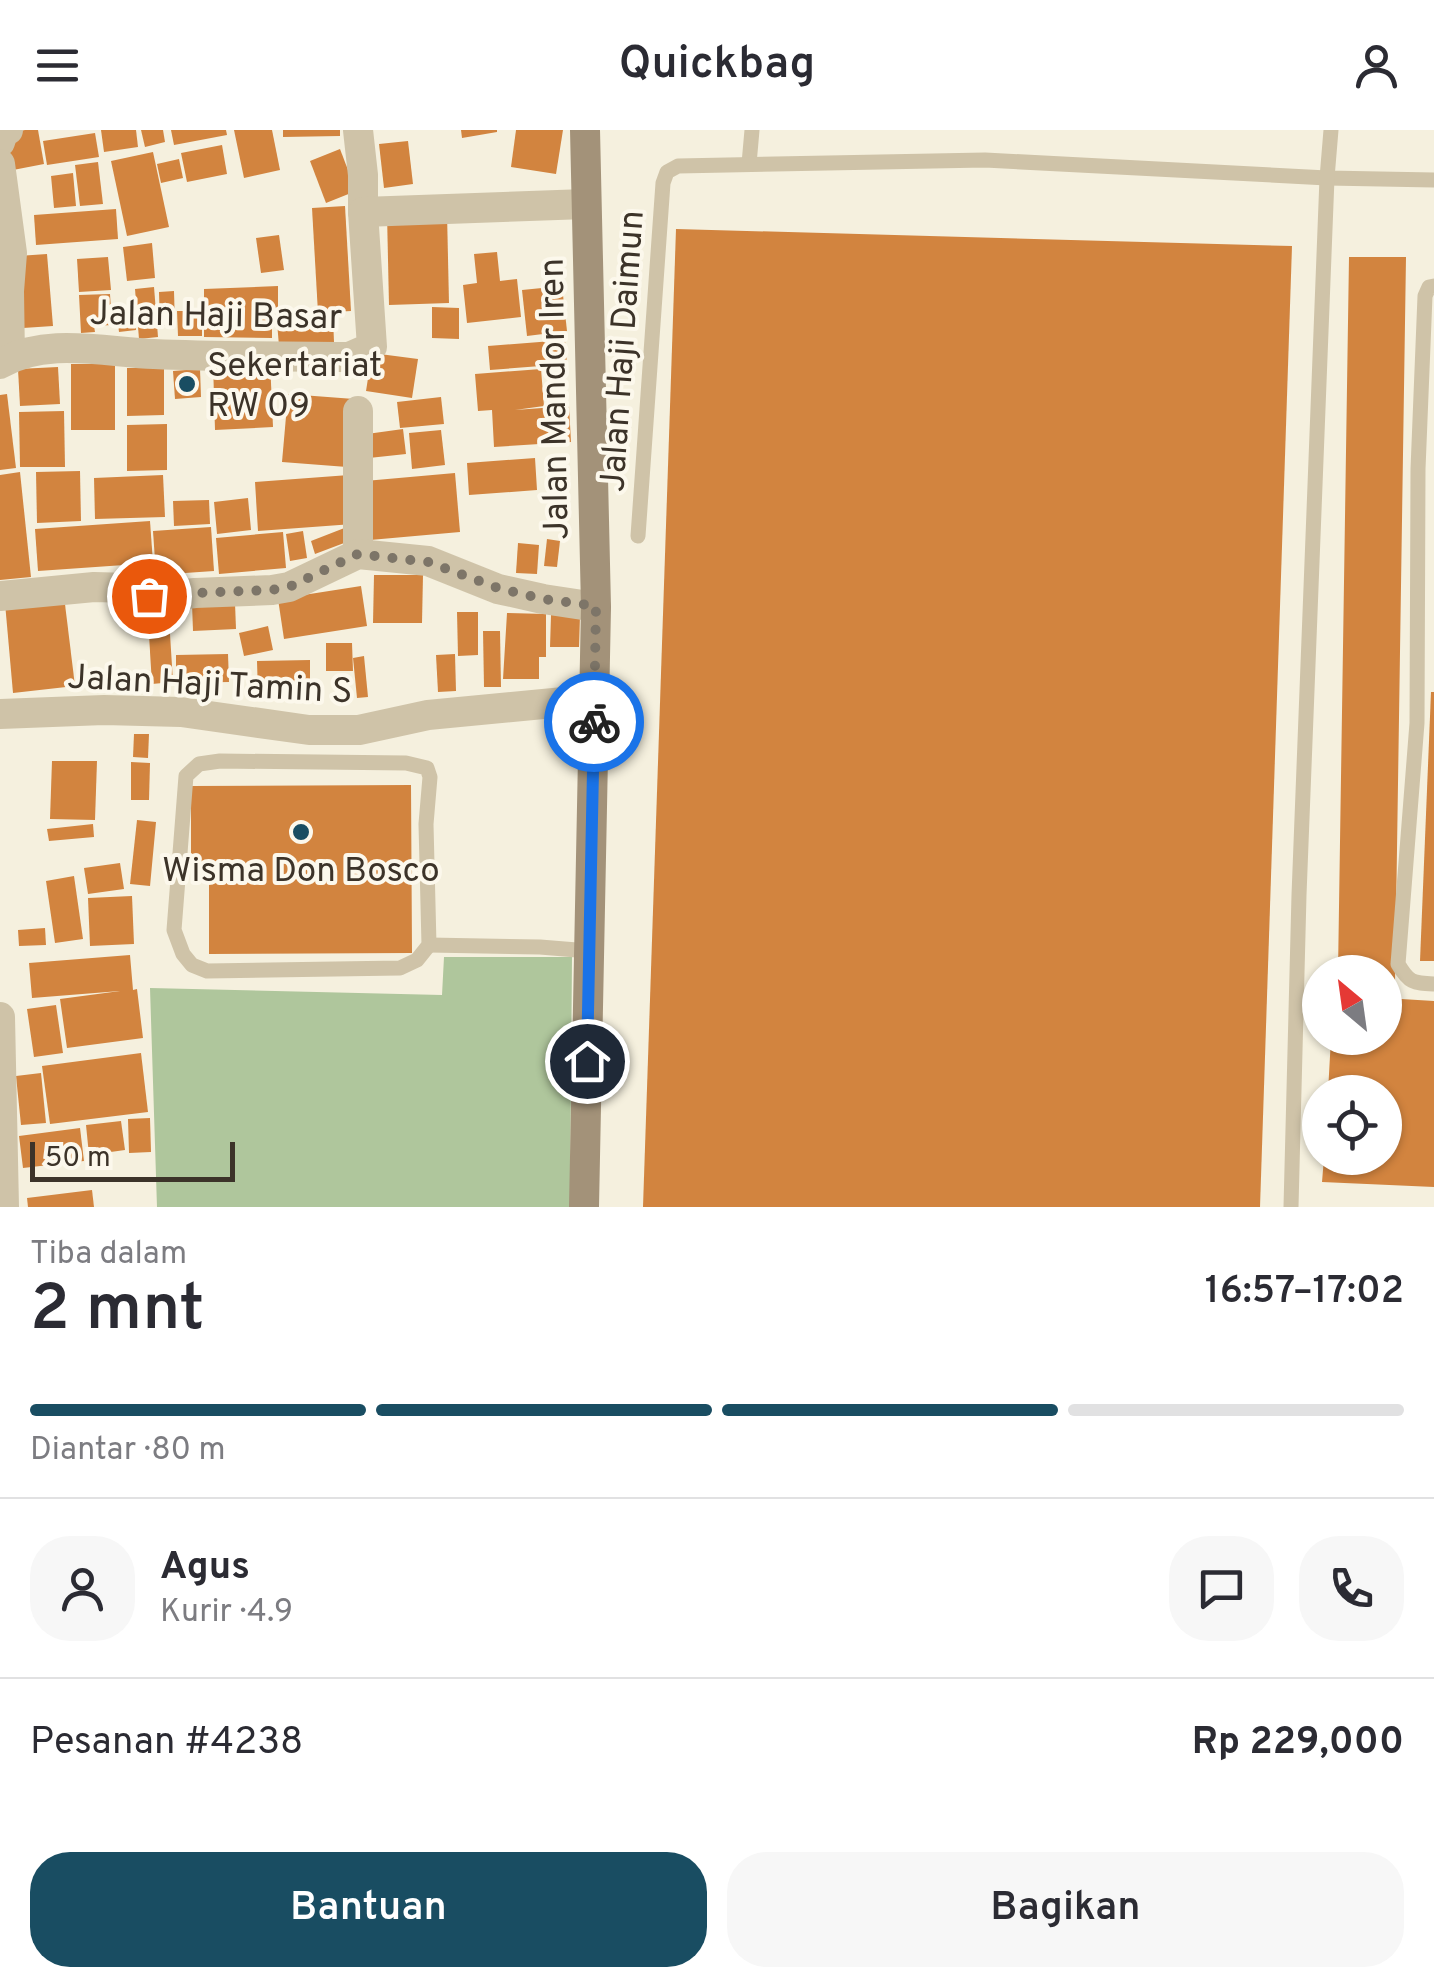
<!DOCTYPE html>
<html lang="id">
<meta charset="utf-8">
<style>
body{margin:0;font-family:Overpass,sans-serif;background:#f7f7f7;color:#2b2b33;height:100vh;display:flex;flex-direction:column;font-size:38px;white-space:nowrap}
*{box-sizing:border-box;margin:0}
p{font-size:32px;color:#7c7c81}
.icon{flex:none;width:55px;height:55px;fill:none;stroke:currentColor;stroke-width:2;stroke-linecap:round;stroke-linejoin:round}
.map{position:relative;height:1077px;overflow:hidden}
.panel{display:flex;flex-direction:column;background:#fff;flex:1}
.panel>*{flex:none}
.needle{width:65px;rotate:331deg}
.fabs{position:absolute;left:1302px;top:825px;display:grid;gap:20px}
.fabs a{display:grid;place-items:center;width:100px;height:100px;border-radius:50%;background:#fff;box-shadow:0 2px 8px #0004;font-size:50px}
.scale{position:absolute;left:30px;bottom:25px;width:205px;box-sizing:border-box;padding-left:10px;border:5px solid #3c3329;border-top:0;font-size:28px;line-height:35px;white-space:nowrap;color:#3c3329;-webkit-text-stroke:8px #fcf8ec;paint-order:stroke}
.pin{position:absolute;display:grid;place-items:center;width:85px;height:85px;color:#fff;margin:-42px;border:5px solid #fff;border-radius:50%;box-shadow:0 2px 10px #0007}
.courier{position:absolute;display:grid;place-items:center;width:100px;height:100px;margin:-50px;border:8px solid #1a73e8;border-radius:50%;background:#fff;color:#222;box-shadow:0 2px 12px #0007}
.overview em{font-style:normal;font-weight:600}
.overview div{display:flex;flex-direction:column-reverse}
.overview{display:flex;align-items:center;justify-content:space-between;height:170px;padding:0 30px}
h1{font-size:65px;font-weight:600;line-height:75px}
.bar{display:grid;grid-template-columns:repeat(4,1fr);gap:15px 10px;align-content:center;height:120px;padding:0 30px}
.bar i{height:12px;border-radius:8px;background:#e1e1e2}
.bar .on{background:#194d62}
.bar p{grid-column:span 4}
.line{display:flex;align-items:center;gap:25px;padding:0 30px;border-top:2px solid #e1e1e2}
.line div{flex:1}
.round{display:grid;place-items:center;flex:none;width:105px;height:105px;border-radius:40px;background:#f7f7f7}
.button{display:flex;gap:20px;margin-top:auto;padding:20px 30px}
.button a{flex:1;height:115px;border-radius:40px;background:#194d62;color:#fff;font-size:40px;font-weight:600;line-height:115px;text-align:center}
.button a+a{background:#f7f7f7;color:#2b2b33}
header{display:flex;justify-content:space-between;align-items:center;height:130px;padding:0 30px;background:#fff;font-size:45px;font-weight:600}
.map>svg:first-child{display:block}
</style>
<header><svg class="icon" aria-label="menu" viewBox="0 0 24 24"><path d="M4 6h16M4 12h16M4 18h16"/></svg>Quickbag<svg class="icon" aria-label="person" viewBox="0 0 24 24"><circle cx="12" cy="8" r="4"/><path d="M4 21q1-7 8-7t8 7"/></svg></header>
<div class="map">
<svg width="1434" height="1077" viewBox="0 0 1434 1077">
<rect width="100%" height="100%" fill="#f5f0de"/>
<path fill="#afc69c" d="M444,827H572L570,1077H157L150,858L442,865Z"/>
<g fill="#d2843f">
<path d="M25,0H38L44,34L13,40L6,4Z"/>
<path d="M101,0H136L138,17L104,22Z"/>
<path d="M141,0H163L165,12L145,17Z"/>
<path d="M171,0H226L227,5L174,15Z"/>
<path d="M234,0H272L280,40L244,48Z"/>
<path d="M283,0H340V6L283,7Z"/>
<path d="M461,0H497V2L462,8Z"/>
<path d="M516,0H563L556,44L511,37Z"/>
<path d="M95,3L99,27L47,35L43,11Z"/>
<path d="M408,11L413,54L384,58L379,14Z"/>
<path d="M222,15L227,44L187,52L181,23Z"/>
<path d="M340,19L356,61L326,73L310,31Z"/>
<path d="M153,22L169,97L127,106L111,31Z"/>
<path d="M179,29L183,48L161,53L157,34Z"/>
<path d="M98,32L103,74L80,76L75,35Z"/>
<path d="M73,43L76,76L54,78L51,46Z"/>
<path d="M345,76L351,181L318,183L312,78Z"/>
<path d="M116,79L118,109L36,115L34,85Z"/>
<path d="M447,83L449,173L389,175L387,84Z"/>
<path d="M676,99L1292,116L1260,1077H643Z"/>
<path d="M279,105L284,140L261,143L256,108Z"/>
<path d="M152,113L155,148L127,151L123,117Z"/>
<path d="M497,122L500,151L517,149L521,187L467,193L463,155L477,153L474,124Z"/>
<path d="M47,124L53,196L23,198L18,126Z"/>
<path d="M108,127L111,160L79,162L77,129Z"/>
<path d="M1349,127H1406L1395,851H1385V842H1338Z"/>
<path d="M278,156V178L272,179V208L204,207V159Z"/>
<path d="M562,156L567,201L527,206L522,160Z"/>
<path d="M154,157L158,207L139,209L135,159Z"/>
<path d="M174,161L175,196H160L159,162Z"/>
<path d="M110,164L112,195L94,196L95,202L81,203L79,165Z"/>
<path d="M133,177L136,200L119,202L116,179Z"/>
<path d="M432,177L459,178V209L432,208Z"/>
<path d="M177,181H202V206H178Z"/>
<path d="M333,188L334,212L279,216L277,192Z"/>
<path d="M565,210L567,234L490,240L488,216Z"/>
<path d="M372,223L418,229L412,268L366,261Z"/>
<path d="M270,231L273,297L215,300L213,233Z"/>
<rect x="71" y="234" width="44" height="66"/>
<path d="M58,237L60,274L20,276L18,239Z"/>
<path d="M127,238H164V285L127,286Z"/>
<path d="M200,239L201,267L175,269L173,241Z"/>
<path d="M541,239L544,276L515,280L569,276L571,312L494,317L492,280L478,281L475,244Z"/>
<path d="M7,264L16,338L0,340V265Z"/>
<path d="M288,264L354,269L347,337L282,332Z"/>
<path d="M441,267L444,294L400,298L397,272Z"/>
<path d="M64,281L65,337H20L19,282Z"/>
<path d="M167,294V340L127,341V295Z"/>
<path d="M403,299L406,324L369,328L367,304Z"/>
<path d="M441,300L445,335L412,339L409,303Z"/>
<path d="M535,328L537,360L469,365L467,333Z"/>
<path d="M80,341L81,391L37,393L36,342Z"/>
<path d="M20,342L31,447L0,450V345Z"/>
<path d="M455,343L460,402L370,410L365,351Z"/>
<path d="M163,345L165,387L95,389L94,348Z"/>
<path d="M349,345L353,394L258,401L255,352Z"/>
<path d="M248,368L251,400L217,404L214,372Z"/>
<path d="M209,370L210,394L174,396L173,371Z"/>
<path d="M150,391L153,433L38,441L35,399Z"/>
<path d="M211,397L214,441L156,445L153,401Z"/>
<path d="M347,397L352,410L315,424L311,411Z"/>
<path d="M303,401L307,428L290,431L286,404Z"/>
<path d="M283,402L286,438L219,444L216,408Z"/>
<path d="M547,409L560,411L557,437L544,436Z"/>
<path d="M518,413L539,415L537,444L516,443Z"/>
<path d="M374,445H423L422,493H373Z"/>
<path d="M361,456L367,496L284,509L278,469Z"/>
<path d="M64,466L75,556L13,563L5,473Z"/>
<path d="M235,473L236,499L193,501L192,474Z"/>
<path d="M457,482H478V525L458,526Z"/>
<path d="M507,483L546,484V527H539V549H503Z"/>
<path d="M551,485L580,486L579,517H550Z"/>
<path d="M169,488L173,552L152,554L148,489Z"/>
<path d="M268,496L273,520L244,526L239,503Z"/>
<path d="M483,501H500L501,557H484Z"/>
<path d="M326,513H352L353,541H326Z"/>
<path d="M228,524L229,552L176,553V525Z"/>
<path d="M455,524L456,561L438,562L436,525Z"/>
<path d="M364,526L368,567L357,568L353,528Z"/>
<path d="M310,530V564H258L257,531Z"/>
<path d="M1431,562H1434V831H1420Z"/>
<path d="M134,604H149L148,628L133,627Z"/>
<path d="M52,631H97L95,690L50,689Z"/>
<path d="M131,632L150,633L149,670H131Z"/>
<path d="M411,655L412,823L209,824V748H191V656Z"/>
<path d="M137,690L156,692L150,756L130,754Z"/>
<path d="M93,694L94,707L49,711L47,699Z"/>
<path d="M120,733L124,759L88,764L84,738Z"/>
<path d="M74,746L83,809L55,813L46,751Z"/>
<path d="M132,766L134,814L90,816L88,768Z"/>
<path d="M45,798L46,815L19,816L18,800Z"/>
<path d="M130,825L133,860L137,859L143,908L67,918L60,869L120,861L32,868L29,833Z"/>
<path d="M1385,868L1434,871V1057L1322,1052L1324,1028H1385V962H1328L1331,908H1385Z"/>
<path d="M56,875L63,923L34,927L27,879Z"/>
<path d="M141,923L148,982L50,994L42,936Z"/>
<path d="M41,943L46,993L21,995L16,946Z"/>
<path d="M150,988L151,1022L129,1023L128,989Z"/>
<path d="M121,991L125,1020L89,1025L86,995Z"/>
<path d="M80,998L84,1031L23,1038L19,1006Z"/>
<path d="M92,1060L94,1077H28L27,1068Z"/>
</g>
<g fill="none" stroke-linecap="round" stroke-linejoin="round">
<g stroke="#cfc3a8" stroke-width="15">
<path d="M749,34L752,0"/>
<path d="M1434,156L1429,157L1425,166L1418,339L1417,593L1398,834C1409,853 1413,853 1434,854"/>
<path d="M638,406L663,53L667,42L678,36L985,30L1327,48L1434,50"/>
<path d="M220,631L406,633L427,638L430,647L426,694L429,815L417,830L400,838L207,841L192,835L183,824L174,800L186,646L199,634Z"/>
<path d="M429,815L540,817L589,821"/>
<path d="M1291,1077L1299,765L1327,48L1331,0"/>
</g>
<g stroke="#cfc3a8" stroke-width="30">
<path d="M358,0L363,45V82"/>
<path d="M0,12L3,3L8,0"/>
<path d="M0,34L12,123L9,161L10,228"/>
<path d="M0,234C45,207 104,222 154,224C219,227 284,226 349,227L372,217L363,82L586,74"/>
<path d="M358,424V281"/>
<path d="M0,466L94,457L130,458L153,468L195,463L272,460L289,457L358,424L428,431L498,459L543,469L596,477"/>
<path d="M0,584L104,580L181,582L309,600H359L428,585L595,569"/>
<path d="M0,887L4,1077"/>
</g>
<path stroke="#a39279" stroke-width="30" d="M584,1077L596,477L585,0"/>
</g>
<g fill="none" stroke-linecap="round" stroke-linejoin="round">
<path stroke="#7d7568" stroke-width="10" stroke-dasharray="0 18" d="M149,466L162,468L195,463L272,460L289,457L358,424L428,432L498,458L543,469L596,476L594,592"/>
<path stroke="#1a73e8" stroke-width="12" d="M587,931L594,592"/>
</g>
<g fill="#194d62" stroke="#fcf8ec" stroke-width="4">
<circle cx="187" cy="254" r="10"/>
<circle cx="301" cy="702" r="10"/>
</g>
<g text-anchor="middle" stroke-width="8" stroke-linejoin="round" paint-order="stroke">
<g font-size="35" fill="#3c3329" stroke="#fcf8ec">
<text transform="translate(216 184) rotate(1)" y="12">Jalan Haji Basar</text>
<text transform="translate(621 221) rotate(-86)" y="12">Jalan Haji Daimun</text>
<text transform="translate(553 269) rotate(-91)" y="12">Jalan Mandor Iren</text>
<text transform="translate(210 553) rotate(3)" y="12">Jalan Haji Tamin S</text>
</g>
<g font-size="35" fill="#3c3329" stroke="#fcf8ec" text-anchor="start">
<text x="207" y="246">Sekertariat<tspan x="207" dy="40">RW 09</tspan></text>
<text x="301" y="751" text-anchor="middle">Wisma Don Bosco</text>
</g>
</g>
</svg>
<div class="fabs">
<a><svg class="needle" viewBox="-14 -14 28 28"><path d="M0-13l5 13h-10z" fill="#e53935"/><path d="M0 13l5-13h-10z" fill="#7c7c81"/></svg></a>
<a><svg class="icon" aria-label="locate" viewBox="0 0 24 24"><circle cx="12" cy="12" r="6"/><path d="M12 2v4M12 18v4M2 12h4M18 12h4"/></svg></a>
</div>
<div class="scale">50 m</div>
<div class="pin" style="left:149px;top:466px;background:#ea580c"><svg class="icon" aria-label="bag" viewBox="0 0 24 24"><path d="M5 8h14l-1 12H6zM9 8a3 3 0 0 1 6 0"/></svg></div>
<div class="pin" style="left:587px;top:931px;background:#1f2937"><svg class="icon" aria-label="home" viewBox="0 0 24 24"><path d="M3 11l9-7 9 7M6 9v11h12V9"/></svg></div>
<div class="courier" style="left:594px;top:592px"><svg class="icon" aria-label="bike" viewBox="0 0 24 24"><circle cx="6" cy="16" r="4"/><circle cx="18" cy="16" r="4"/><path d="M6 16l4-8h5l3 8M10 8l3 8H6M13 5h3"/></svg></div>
</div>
<section class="panel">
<div class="overview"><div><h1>2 mnt</h1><p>Tiba dalam</p></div><em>16:57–17:02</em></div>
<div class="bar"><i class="on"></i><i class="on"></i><i class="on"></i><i></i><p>Diantar · 80 m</p></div>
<div class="line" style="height:180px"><a class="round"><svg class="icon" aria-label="person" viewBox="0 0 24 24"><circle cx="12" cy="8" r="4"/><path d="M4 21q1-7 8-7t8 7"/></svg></a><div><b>Agus</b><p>Kurir · 4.9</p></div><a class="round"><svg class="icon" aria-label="chat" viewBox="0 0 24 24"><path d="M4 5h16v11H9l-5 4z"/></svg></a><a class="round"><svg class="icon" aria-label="phone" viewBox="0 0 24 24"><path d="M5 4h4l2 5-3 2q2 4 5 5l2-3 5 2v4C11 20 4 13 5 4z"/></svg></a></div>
<div class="line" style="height:130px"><div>Pesanan #4238</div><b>Rp 229,000</b></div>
<div class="button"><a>Bantuan</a><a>Bagikan</a></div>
</section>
